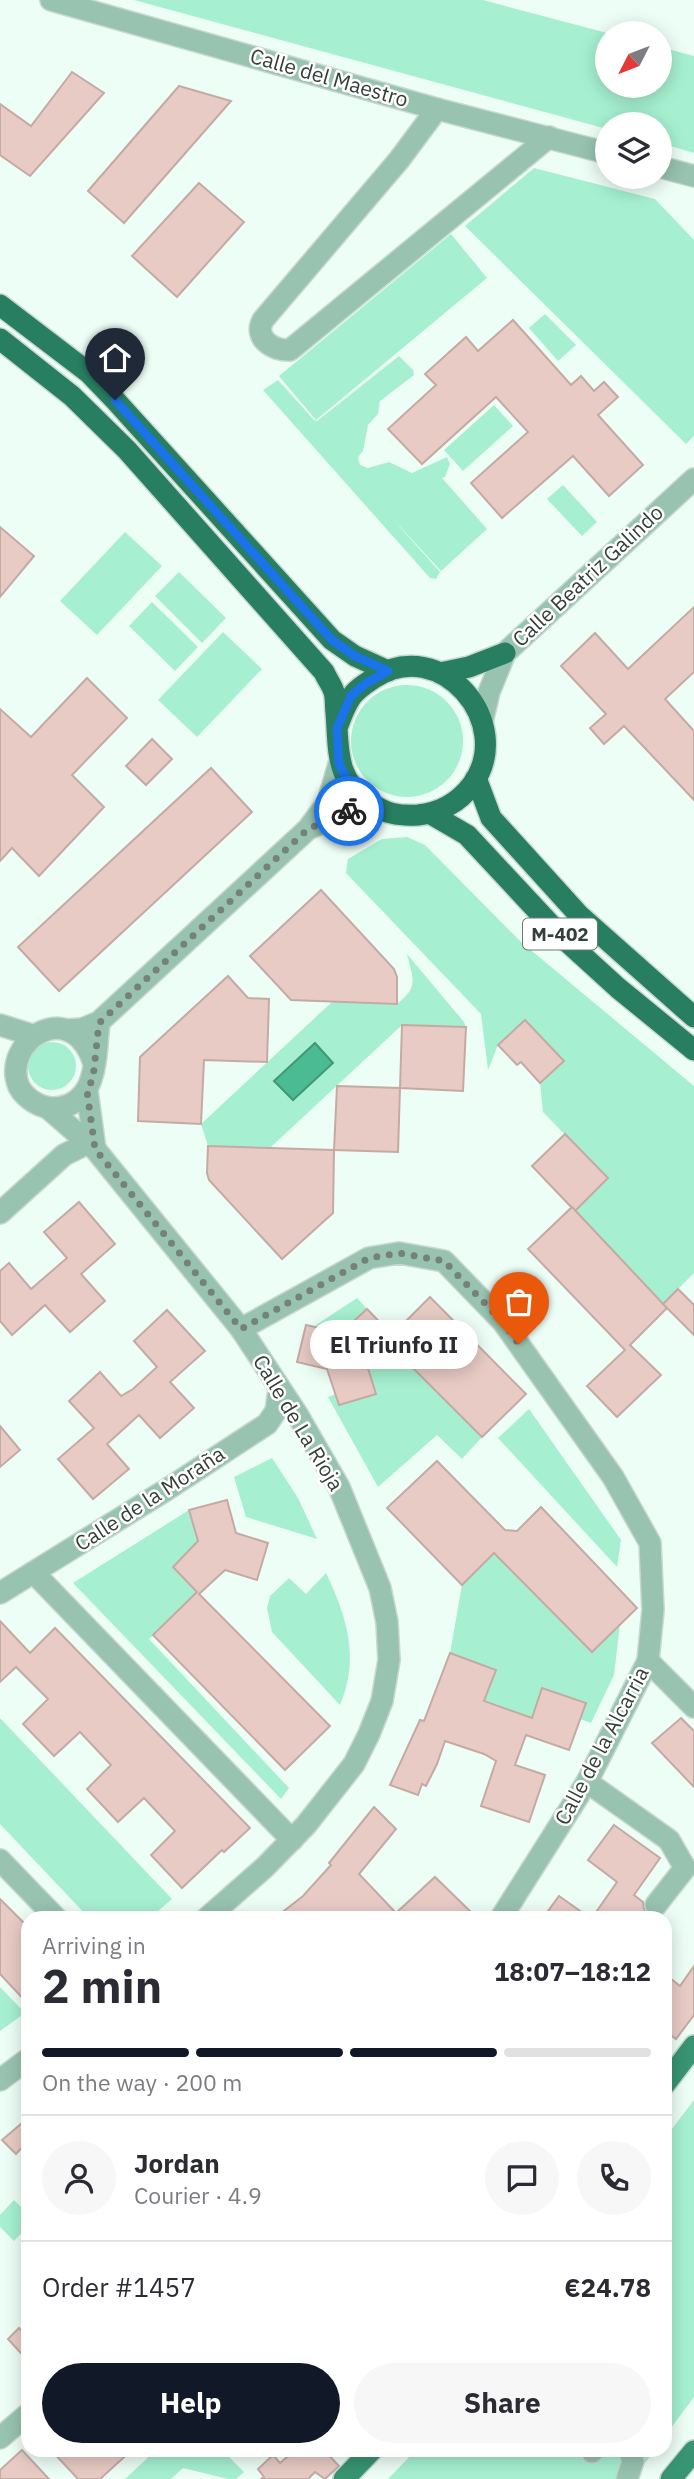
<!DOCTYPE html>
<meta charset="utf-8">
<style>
body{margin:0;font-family:"IBM Plex Sans",sans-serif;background:#f7f7f7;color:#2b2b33;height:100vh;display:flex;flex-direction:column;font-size:26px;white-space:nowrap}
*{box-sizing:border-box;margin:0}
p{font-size:23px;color:#7c7c81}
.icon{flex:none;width:38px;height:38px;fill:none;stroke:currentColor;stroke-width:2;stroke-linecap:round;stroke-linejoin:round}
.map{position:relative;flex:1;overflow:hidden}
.details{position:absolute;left:21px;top:1911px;width:651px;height:546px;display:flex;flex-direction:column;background:#fff;border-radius:21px;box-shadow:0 4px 18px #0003}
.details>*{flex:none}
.needle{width:46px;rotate:228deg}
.buttons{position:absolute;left:595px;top:21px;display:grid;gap:14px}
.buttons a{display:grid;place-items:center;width:77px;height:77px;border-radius:50%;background:#fff;box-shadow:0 4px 18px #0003;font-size:35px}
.pin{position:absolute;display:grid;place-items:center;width:60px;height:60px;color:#fff;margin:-72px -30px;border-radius:50% 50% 50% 0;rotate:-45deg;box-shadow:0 0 7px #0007}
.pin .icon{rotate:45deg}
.courier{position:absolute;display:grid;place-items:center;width:70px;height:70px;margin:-35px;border:5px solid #1a73e8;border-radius:50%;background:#fff;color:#222;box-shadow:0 2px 9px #0007}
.bubble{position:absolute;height:49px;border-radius:24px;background:#fff;box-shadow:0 4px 18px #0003;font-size:23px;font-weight:700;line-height:49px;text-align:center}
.overview em{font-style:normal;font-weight:700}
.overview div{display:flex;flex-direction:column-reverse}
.overview{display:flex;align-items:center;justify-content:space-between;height:119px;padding:0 21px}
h1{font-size:46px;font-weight:700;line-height:52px}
.bar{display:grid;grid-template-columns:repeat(4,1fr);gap:10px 7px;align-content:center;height:84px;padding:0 21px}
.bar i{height:9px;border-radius:5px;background:#e1e1e2}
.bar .active{background:#111827}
.bar p{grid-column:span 4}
.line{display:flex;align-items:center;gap:18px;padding:0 21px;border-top:2px solid #e1e1e2}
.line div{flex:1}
.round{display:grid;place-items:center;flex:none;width:74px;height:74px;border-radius:37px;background:#f7f7f7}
.button{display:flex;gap:14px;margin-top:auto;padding:14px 21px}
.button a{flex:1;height:80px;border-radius:42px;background:#111827;color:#fff;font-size:28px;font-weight:700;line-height:80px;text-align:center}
.button a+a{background:#f7f7f7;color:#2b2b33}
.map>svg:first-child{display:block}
</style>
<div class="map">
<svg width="694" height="2479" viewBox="0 0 694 2479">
<rect width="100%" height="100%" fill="#edfef6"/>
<g fill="#a6f0d1">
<path d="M134,0H483L607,33V86H660V47L694,56V153L660,143V124H607V129Z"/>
<path d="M534,168L655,199L694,240V436L686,444L465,226Z"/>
<path d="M451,234L487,278L316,420L279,376Z"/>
<path d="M545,314L576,345L558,361L529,328Z"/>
<path d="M399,356L413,370L414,375L380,401L378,414L368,425L363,451L358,457L360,465L368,468L389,462L412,473L447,457L450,464L445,477L442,478L487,529L441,571L391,517L440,572L436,579L430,578L263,390L278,380L314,420L317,421Z"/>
<path d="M494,405L513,426L463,471L444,450Z"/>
<path d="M563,485L597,522L582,536L547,499Z"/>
<path d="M125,532L162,566L97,635L60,601Z"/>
<path d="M179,572L226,618L202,643L155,596Z"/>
<path d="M152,602L198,647L175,671L129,626Z"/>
<path d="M223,632L262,669L197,737L158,700Z"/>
<circle cx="407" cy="741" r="56"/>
<path d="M407,837L425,845L520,941L694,1086V1273L663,1304L575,1211L607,1178L543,1112L540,1083L563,1061L525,1020L498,1045L488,1070L481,1014L346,873L348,859L382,839Z"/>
<path d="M407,954L464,1022L466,1027L402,1025L271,1147L208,1146L201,1124L333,1001L397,1004C419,987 413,979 407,954Z"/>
<circle cx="52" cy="1066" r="24"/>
<path d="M357,1298L367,1309L352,1323L342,1341L313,1327Z"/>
<path d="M386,1341L482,1437L462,1459L437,1435L378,1487L328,1397L336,1394L339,1405L375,1394L370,1376L359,1360L373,1346L378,1350Z"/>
<path d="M529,1409L621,1540L617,1567L498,1438Z"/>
<path d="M272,1458L298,1498L317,1539L246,1517L234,1477Z"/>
<path d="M189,1510L194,1528L199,1527L197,1592L149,1639L289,1788L281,1799L73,1583Z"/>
<path d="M482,1540L592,1652L620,1624L614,1675L591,1723L580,1719L585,1704L542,1689L537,1704V1720L513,1711L496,1715L498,1705L478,1698L489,1688L496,1670L480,1664L477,1671L466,1667L468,1659L450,1653L462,1585Z"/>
<path d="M326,1573C347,1617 360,1659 340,1705L272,1632L267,1608L270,1596L289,1578L306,1594Z"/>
<path d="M0,1718L172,1899L150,1918H89L0,1824Z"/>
<path d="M0,1987L25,2013L0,2031Z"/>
<path d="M694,2100V2397L665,2436V2138Z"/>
<path d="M14,2200L28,2214V2226L14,2241L0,2227V2215Z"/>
<path d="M156,2450H195L198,2453L201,2450H222L244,2472L236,2479H228L183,2468L171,2479H125Z"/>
<path d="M416,2450H655L633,2479H388Z"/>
</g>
<path fill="#4abb93" stroke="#439678" stroke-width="2" d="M315,1043L333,1063L293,1100L274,1081Z"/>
<g fill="#e8cbc5" stroke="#c5aaa4" stroke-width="2">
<path d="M72,72L104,93L30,176L0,155V104L31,126Z"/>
<path d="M179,86L231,101L124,223L88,191Z"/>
<path d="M199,183L244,222L177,297L132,256Z"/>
<path d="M513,320L571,385L581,376L594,391L604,382L618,397L598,415L643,465L609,496L573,456L502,518L471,483L528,432L496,397L422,464L388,429L436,385L425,374L466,337L478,351Z"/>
<path d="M0,527L34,556L0,597Z"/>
<path d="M694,607V672L665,699L694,731V800L624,726L604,744L590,728L606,714L561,666L595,633L628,669Z"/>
<path d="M87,678L127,718L72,775L104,807L39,876L12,848L0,861V709L31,737Z"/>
<path d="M152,739L172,759L146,785L126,766Z"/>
<path d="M211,768L252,812L59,991L18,947Z"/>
<path d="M321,890L394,969L397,977V1004L291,1000L250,956Z"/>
<path d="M228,976L248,998L269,999L267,1062L204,1060L201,1124L138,1121L140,1057Z"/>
<path d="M525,1020L564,1061L540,1083L521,1062L517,1065L498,1045Z"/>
<path d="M402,1025L466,1027L463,1091L400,1088Z"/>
<path d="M337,1086L400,1088L398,1152L334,1150Z"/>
<path d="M565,1134L608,1178L575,1211L532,1166Z"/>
<path d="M208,1146L334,1150L333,1213L282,1259L209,1180L207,1173Z"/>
<path d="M79,1202L115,1244L81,1274L105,1301L70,1332L45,1305L12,1335L0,1321V1271L9,1263L31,1289L67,1258L44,1232Z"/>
<path d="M572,1207L667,1308L630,1345L661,1375L617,1417L587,1386L625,1350L528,1249Z"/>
<path d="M678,1289L694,1305V1335L663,1304Z"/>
<path d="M430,1297L526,1394L482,1437L386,1341L366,1362L376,1394L339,1405L327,1369L297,1362L306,1325L341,1333L367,1309L392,1335Z"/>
<path d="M167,1310L205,1351L170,1382L194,1408L160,1438L139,1415L107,1444L129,1469L93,1499L58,1459L94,1428L69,1401L100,1372L121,1396L133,1389L157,1367L134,1341Z"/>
<path d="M0,1426L20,1450L0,1467Z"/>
<path d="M437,1461L505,1530L517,1531L541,1507L637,1608L592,1652L494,1553L462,1585L387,1508Z"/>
<path d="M227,1500L236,1533L268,1543L257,1580L225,1570L199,1594L330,1726L285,1770L153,1635L197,1592L173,1567L198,1541L189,1510Z"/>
<path d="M0,1621L30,1653L55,1628L250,1828L224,1852L222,1850L182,1888L151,1855L175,1831L144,1798L118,1822L87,1789L111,1765L80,1732L54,1756L23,1724L48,1699L16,1667L0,1682Z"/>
<path d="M450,1653L496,1670L484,1701L532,1718L542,1688L586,1703L569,1750L526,1735L515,1765L545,1775L529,1822L481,1806L496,1761L484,1754L445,1741L437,1764L426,1786L422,1784L418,1795L390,1785L420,1720L424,1721Z"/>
<path d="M681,1718L694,1731V1787L652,1743Z"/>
<path d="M374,1807L396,1829L359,1874L396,1913L435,1877L477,1918H275L303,1896L331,1865L329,1863Z"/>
<path d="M614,1825L660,1858L634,1895L643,1902L644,1909L647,1915L655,1918H592L617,1882L588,1860Z"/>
<path d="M559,1896L590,1918H543Z"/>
<path d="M0,1899L28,1927V2004L0,1974Z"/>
<path d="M694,1966V2015L676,2039L665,2031V1974L680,1986Z"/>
<path d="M28,2118V2141L16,2154L2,2140Z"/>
<path d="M19,2328L28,2337V2361L8,2339Z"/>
<path d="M22,2450L49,2479H0V2470Z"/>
<path d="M51,2450H132L100,2479H78Z"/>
<path d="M295,2450H324L339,2466L325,2479L315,2472L308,2479H261L264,2477L258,2469L273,2455L280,2463Z"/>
</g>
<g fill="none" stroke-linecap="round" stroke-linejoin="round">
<defs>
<g id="minor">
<path d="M51,0L437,109L607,153"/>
<path d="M437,109L399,160L263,320C253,338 273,351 290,350L549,137"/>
<path d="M660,167L694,176"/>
<path d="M482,722L489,692L505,653L694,479"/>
<path d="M310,828L350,811L379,810"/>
<path d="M0,1025L32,1035"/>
<path d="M66,1030L82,1029L99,1022L308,829L328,802L339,764"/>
<path d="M94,1064C72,994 0,1041 19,1087C26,1099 40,1108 54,1108C99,1106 95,1055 99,1022"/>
<path d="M87,1091L95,1149"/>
<path d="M48,1108L95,1149L241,1329L297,1414L339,1487L380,1588L387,1622L389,1660L382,1701L369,1734L354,1764L306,1825L265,1867L207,1918"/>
<path d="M0,1213L64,1155L88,1143"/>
<path d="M241,1329L369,1258L399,1253L444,1261L503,1322L613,1477L650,1543L653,1610L648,1661L587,1782L501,1918"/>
<path d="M34,1573L292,1840"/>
<path d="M0,1593L166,1490L267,1424L276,1411L279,1390"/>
<path d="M648,1661L694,1707"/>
<path d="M587,1782L669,1840L685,1868L656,1905"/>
<path d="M0,1860L56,1918"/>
<path d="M0,2080L28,2059"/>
<path d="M0,2438L28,2414"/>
<path d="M592,2452L594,2450"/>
<path d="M627,2479L633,2461L629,2450"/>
</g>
<g id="major">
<path d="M665,2084L694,2046"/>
<path d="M344,2479L372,2450"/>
<path d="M671,2479L694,2451"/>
</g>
<g id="highway">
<path d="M0,305L89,373L115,400L332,640L355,656L388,671"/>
<path d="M0,339L72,396L127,450L324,672C327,679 332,685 334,692C336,698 335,706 336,713C339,750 335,779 369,802C385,814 399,816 418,815C440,813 459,802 472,785C517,723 440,634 374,678C365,684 355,690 350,699C344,708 341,718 337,728"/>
<path d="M440,673L469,667L505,653"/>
<path d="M476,778L491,818L579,915L694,1017"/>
<path d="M431,814L467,835L562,937L618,988L694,1050"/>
</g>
</defs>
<use href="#minor" stroke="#c8d8d0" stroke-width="24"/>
<use href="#major" stroke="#c8d8d0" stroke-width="24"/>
<use href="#highway" stroke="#c8d8d0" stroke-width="24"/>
<use href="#minor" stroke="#98c3b0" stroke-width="21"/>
<use href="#major" stroke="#389473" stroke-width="21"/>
<use href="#highway" stroke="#277e61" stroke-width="21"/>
</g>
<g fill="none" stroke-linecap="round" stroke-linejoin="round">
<path stroke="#75827c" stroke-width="7" stroke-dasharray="0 12.6" d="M349,811L308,829L99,1023L93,1078L87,1091L95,1149L241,1329L369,1258L399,1253L444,1261L503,1322L519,1344"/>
<path stroke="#1a73e8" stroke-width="9" d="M115,400L332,640L355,656L388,671L365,684L351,696L337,728L339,764L349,783L358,795L379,810L349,811"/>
</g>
<g text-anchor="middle" stroke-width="5" stroke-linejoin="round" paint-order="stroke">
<rect fill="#fff" stroke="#717975" stroke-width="2" x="523" y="918.5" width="74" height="31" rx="5"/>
<g font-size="19" font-weight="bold" fill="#343f3a">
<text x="560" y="941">M-402</text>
</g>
<g font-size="21" fill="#343f3a" stroke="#fff">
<text transform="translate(329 78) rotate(16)" y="7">Calle del Maestro</text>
<text transform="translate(588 576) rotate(-43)" y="7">Calle Beatriz Galindo</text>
<text transform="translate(298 1423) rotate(59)" y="7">Calle de La Rioja</text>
<text transform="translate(150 1499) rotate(-33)" y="7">Calle de la Moraña</text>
<text transform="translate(602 1746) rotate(-62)" y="7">Calle de la Alcarria</text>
</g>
</g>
</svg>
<div class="buttons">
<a><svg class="needle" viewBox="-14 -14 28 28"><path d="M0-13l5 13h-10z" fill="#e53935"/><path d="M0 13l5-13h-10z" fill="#7c7c81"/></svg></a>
<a><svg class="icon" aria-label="layers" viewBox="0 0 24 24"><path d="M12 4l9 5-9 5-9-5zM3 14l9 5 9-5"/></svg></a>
</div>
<div class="pin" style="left:519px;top:1344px;background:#ea580c"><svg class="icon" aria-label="bag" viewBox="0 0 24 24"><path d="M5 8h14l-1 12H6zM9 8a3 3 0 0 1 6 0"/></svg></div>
<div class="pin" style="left:115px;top:400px;background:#1f2937"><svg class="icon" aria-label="home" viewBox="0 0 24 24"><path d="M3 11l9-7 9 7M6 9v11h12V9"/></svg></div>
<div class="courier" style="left:349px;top:811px"><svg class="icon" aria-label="bike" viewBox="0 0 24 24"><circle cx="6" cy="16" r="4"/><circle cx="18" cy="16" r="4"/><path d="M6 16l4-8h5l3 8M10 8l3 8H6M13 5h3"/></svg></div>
<div class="bubble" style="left:310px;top:1320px;width:168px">El Triunfo II</div>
<section class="details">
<div class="overview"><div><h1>2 min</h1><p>Arriving in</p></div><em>18:07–18:12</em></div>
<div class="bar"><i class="active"></i><i class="active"></i><i class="active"></i><i></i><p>On the way · 200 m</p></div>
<div class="line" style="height:126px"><a class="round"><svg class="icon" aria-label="person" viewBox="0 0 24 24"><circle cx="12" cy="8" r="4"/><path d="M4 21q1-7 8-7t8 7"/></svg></a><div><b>Jordan</b><p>Courier · 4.9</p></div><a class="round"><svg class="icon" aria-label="chat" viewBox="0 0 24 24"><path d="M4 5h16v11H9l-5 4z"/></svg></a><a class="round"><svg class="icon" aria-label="phone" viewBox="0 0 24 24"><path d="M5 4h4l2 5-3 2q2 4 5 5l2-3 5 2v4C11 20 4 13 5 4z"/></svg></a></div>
<div class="line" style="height:91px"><div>Order #1457</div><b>€24.78</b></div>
<div class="button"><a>Help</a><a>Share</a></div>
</section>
</div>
